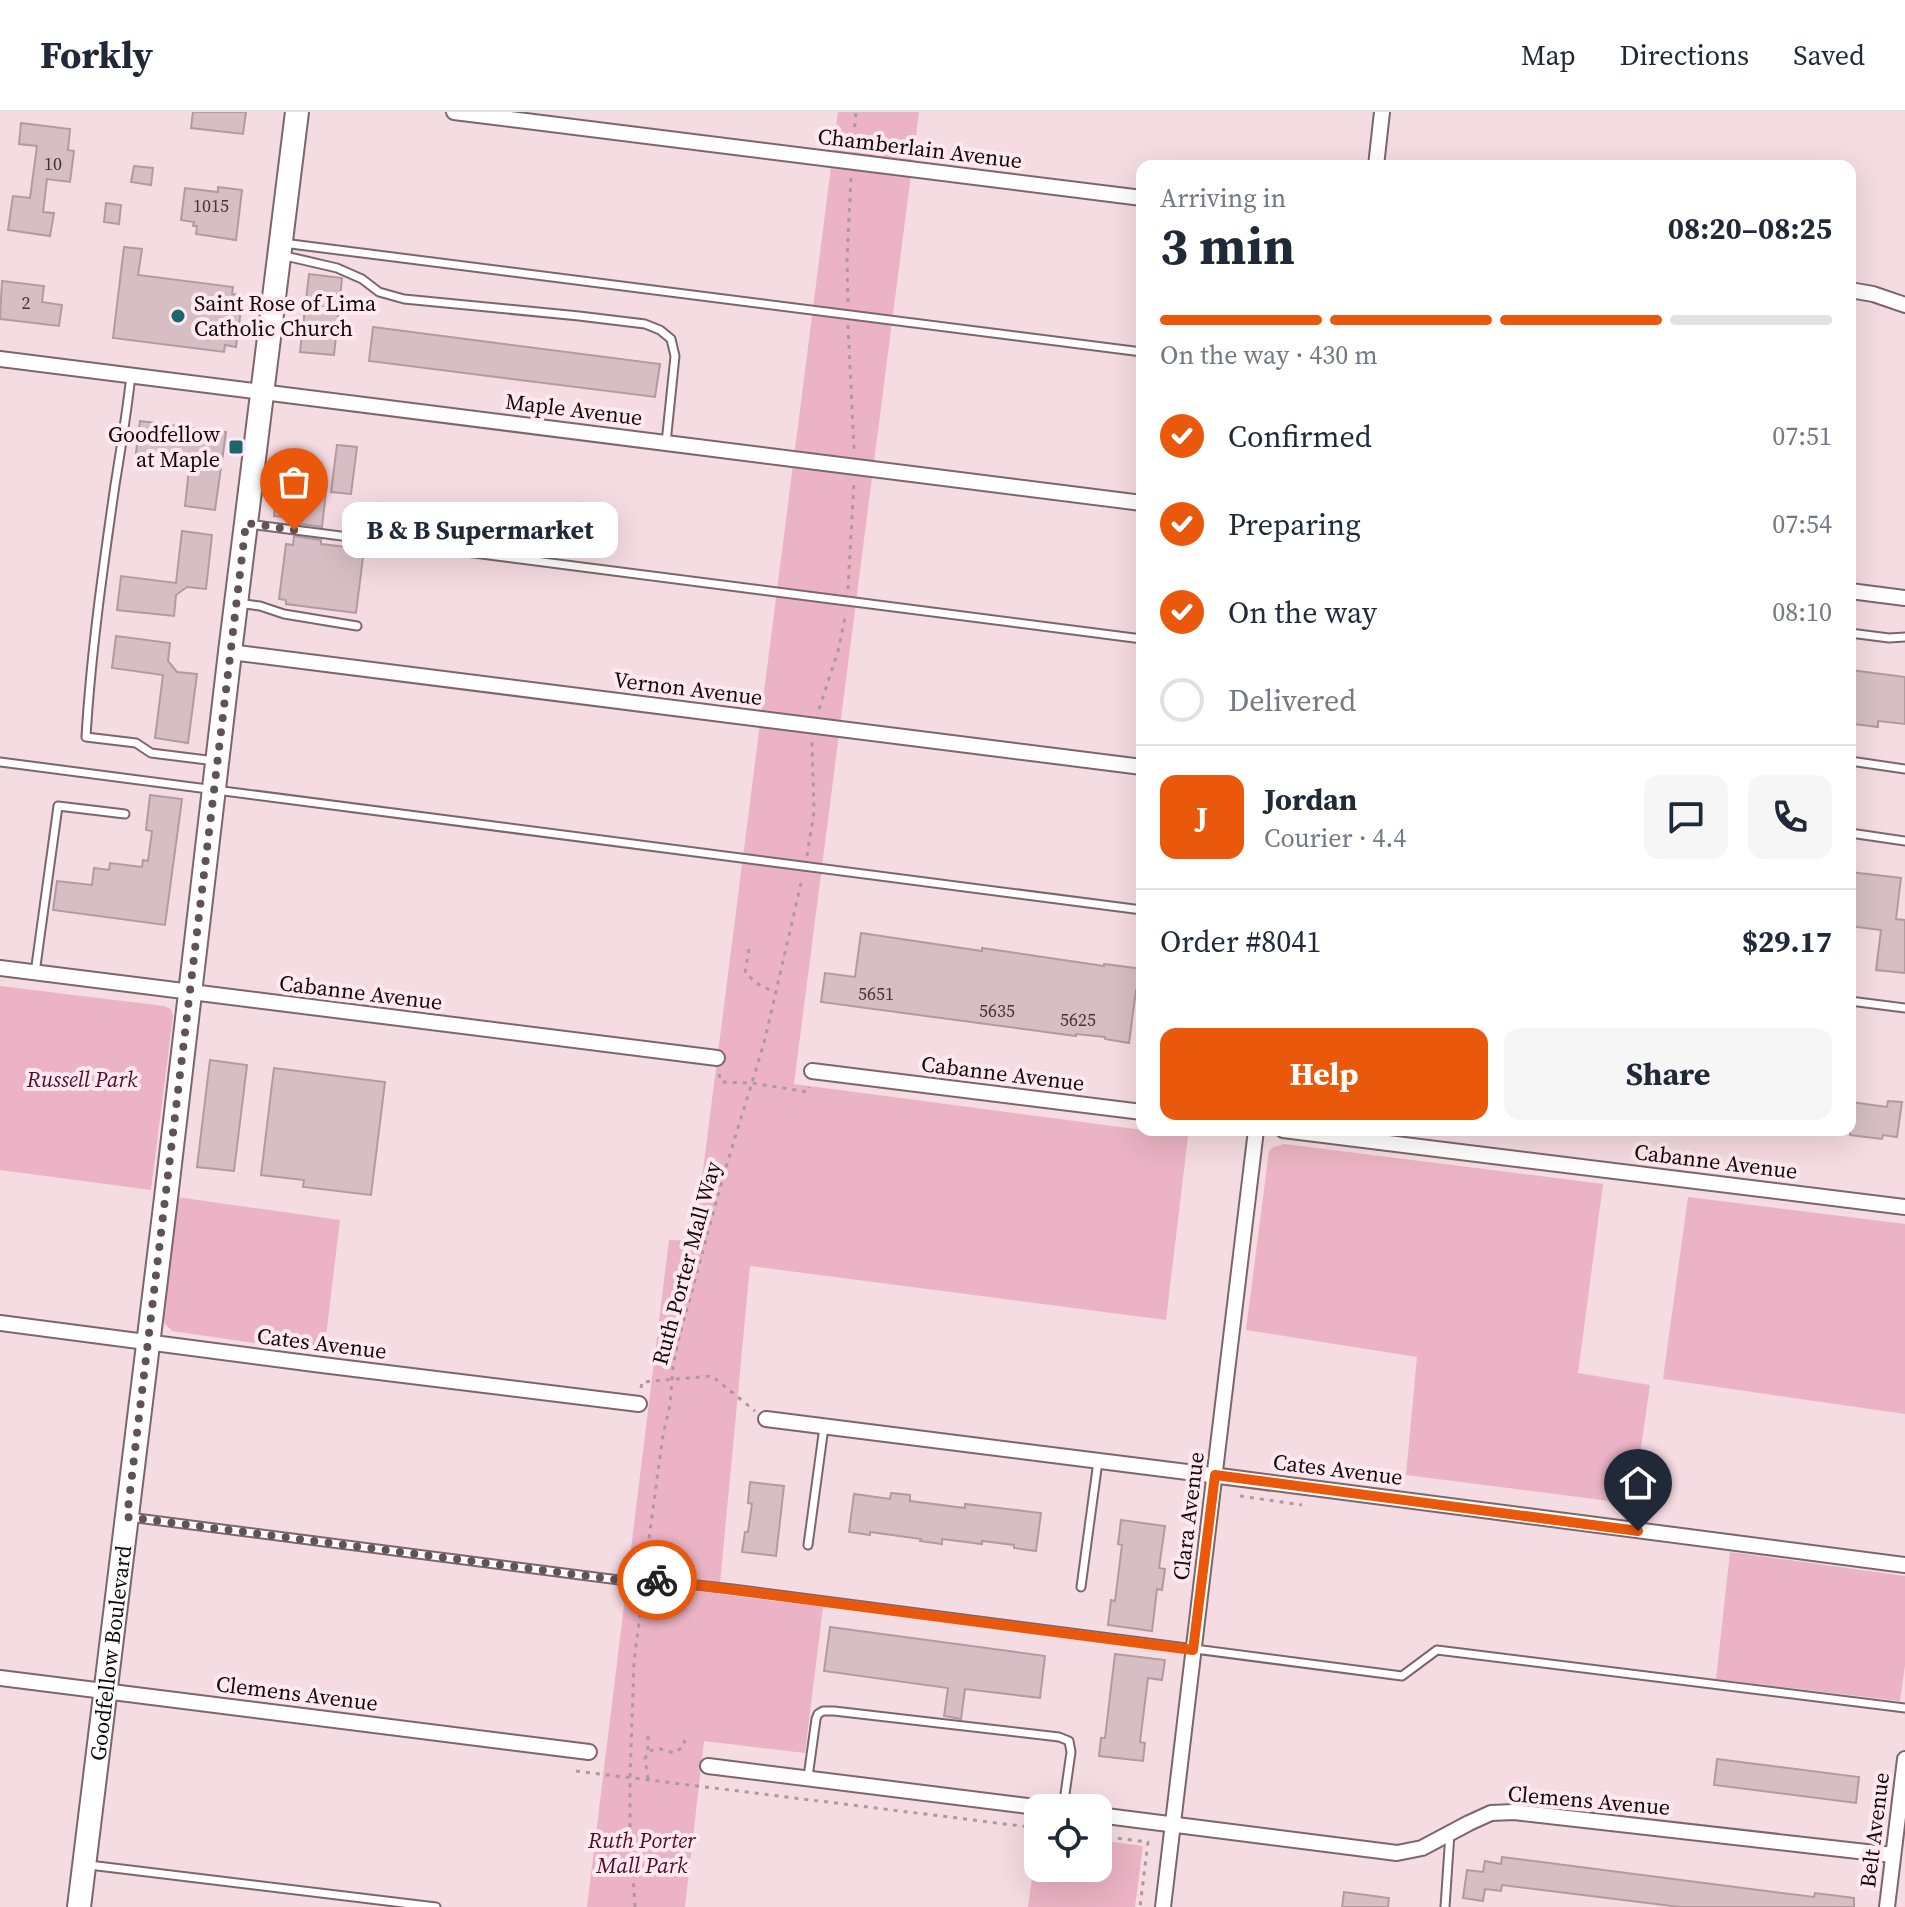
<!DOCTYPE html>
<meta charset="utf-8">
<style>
body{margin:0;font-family:"Source Serif 4",serif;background:#f6f6f7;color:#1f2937;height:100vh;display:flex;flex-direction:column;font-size:30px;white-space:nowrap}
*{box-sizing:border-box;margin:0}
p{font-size:26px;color:#747a83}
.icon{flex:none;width:44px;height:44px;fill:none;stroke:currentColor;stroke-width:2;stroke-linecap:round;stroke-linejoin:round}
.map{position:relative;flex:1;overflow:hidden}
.side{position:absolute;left:1136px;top:48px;width:720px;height:976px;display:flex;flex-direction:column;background:#fff;border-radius:16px;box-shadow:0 8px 32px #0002}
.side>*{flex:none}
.controls{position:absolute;left:1024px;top:1682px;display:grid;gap:16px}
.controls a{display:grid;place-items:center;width:88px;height:88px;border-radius:16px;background:#fff;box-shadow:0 8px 32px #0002;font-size:40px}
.pin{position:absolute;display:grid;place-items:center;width:68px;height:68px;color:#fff;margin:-82px -34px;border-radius:50% 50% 50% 0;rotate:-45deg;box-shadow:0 0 8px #0007}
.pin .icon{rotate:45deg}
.courier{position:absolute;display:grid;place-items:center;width:80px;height:80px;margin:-40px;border:6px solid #ea580c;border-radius:50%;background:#fff;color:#222;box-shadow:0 2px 10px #0007}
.bubble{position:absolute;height:56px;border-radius:16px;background:#fff;box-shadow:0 8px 32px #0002;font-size:26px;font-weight:700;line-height:56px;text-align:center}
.overview em{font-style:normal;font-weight:700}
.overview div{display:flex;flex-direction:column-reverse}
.overview{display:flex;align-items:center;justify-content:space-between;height:136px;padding:0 24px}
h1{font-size:52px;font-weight:700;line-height:60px}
.bar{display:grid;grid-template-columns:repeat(4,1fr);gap:12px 8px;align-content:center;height:96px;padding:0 24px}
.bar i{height:10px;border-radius:6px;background:#e0e1e3}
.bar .active{background:#ea580c}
.bar p{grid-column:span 4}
.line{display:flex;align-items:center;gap:20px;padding:0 24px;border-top:2px solid #e0e1e3}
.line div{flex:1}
.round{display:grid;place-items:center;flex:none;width:84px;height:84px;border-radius:16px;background:#f6f6f7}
ol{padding:0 24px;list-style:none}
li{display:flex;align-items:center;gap:24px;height:88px}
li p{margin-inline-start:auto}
li .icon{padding:8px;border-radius:50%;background:#ea580c;color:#fff;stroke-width:4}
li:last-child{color:#747a83}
li i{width:44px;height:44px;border:4px solid #e0e1e3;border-radius:50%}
.cta{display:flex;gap:16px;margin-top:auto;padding:16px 24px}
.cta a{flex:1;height:92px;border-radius:16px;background:#ea580c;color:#fff;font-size:32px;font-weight:700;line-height:92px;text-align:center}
.cta a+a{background:#f6f6f7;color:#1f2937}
header{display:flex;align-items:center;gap:48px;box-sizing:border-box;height:112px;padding:0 40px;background:#fff;border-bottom:2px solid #e0e1e3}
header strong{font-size:38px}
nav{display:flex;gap:44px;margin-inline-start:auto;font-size:28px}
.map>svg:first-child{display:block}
</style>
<header>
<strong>Forkly</strong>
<nav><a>Map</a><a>Directions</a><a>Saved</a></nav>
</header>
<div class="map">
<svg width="1905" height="1795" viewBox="0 0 1905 1795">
<rect width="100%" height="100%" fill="#f5dbe2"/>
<g fill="#ebb3c5">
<path d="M838,0H919L794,972L1188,1024L1166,1208L750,1154L719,1482L823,1495L805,1641L704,1629L685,1795H587L669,1128L694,1129Z"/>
<path d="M0,874L164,894L171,897L173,904L151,1078L0,1058Z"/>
<path d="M1284,1032L1603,1072L1578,1261L1650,1273L1633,1392L1406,1363L1417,1245L1246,1218L1269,1039L1274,1035Z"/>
<path d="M177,1085L340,1108L324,1241L172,1219L165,1212L163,1204Z"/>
<path d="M1688,1085L1905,1112V1302L1663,1267Z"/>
<path d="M1730,1440L1905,1464V1553L1900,1589L1716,1567Z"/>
<path d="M1038,1721V1756H1098V1728L1143,1734L1135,1795H1028Z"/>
</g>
<g fill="#d7bec5" stroke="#b29aa1" stroke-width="2">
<path d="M193,0H246L243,22L191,16Z"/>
<path d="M21,11L70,17L68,38L74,39L70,70L47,67L43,100L54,101L50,124L8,118L13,84L30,86L37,34L19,32Z"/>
<path d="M134,54L153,56L151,73L131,70Z"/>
<path d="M218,75L242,78L236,128L196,122L197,114H193L194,110L181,108L185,76L218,80Z"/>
<path d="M106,91L121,93L119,112L104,110Z"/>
<path d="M124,135L142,137L138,163L233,175L232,182L243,183L236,235L225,233L224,240L113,226Z"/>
<path d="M309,162L342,166L334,243L300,240Z"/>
<path d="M2,169L44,174L42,190L62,193L59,214L0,207Z"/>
<path d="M373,215L660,252L655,285L369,249Z"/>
<path d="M140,309L226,320L215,398L185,394L190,348L136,341Z"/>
<path d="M337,333L357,335L351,382L331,380Z"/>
<path d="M278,365L327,371L322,415L295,411V406L274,404Z"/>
<path d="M182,419L212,423L206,477L187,475L176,483L174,504L117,498L121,464L176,471Z"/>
<path d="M294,424L321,428V432L364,437L356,501L286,492V488L279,487L286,432L293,433Z"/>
<path d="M116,524L170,531L168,549L177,560L197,562L188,631L155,626L163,563L112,556Z"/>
<path d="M1850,558L1905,565V612L1878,609V615L1853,612L1854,606L1850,605Z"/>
<path d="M150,683L182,687L165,813L53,798L57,769L92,773L94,756L109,758L110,751L142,755L143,748L148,749L152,719L146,718Z"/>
<path d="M1850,760L1901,766L1896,807L1905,808V861L1876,858L1881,818L1850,814Z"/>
<path d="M861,821L982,839V836L1104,854V852L1142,857V878H1136L1129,931L1105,927V925L1076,922V924L821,890L825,861L855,865Z"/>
<path d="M210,948L247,953L234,1059L197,1055Z"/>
<path d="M274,956L385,970L371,1083L303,1075L304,1068L261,1063Z"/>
<path d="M1888,989L1902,990L1897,1025L1883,1023L1882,1027L1850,1023V990L1887,995Z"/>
<path d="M750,1370L784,1374L776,1444L742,1440L745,1420H748L752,1392L748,1391Z"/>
<path d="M891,1381L910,1383V1389L965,1396V1392L1041,1401L1036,1439L1014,1436V1433L982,1429V1432L942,1427V1432L920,1429L921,1427L870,1420V1423L849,1420L854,1382L890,1387Z"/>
<path d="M1121,1408L1165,1414L1159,1456L1165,1457L1162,1478L1157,1477L1152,1519L1108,1513L1111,1488L1115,1489L1122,1433L1118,1432Z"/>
<path d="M830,1515L1045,1544L1040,1586L965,1577L961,1607L944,1604L948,1576L824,1559Z"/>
<path d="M1115,1542L1165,1548L1162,1568L1148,1566L1140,1630L1145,1631L1143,1649L1099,1644L1101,1626H1105Z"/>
<path d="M1717,1647L1859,1665L1856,1691L1714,1673Z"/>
<path d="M1502,1745L1814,1785L1815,1781L1854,1786V1795H1680L1502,1773L1501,1779L1485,1777L1483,1789L1463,1786L1467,1758L1483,1760L1485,1749L1501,1752Z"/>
<path d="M1344,1780L1389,1786L1388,1795H1342Z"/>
</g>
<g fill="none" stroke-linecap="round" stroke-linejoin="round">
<defs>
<g id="service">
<path d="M283,131L1142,240"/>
<path d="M281,143L337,156L362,167L379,180L404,187L579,204L645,212L660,218L671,227L675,244L666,331"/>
<path d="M131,263C127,300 121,336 115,373C103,456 91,541 86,625L136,631L151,641L215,649"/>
<path d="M248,412L1142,527"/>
<path d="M238,491L260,494L284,502L357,514"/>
<path d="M1850,521L1889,526L1905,525"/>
<path d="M1850,649L1905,657"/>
<path d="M0,650L1142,798"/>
<path d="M1850,721L1905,729"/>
<path d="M35,861L58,694L125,702"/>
<path d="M1850,889L1905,896"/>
<path d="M129,1405L619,1468L644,1467L733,1477L1402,1564L1437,1538L1905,1596"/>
<path d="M808,1433L824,1315"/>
<path d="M1081,1475L1098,1349"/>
<path d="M808,1665L816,1607L818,1602L823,1599H834L1059,1625L1069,1629L1071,1640L1063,1696"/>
<path d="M89,1753L436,1795"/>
<path d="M1445,1795L1450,1721"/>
</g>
<g id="minor">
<path d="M454,0L1142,86"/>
<path d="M1376,54L1382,0"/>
<path d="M1850,178L1873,182L1905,193"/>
<path d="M0,247L1142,391"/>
<path d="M1850,479L1905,486"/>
<path d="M230,540L1142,655"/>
<path d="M0,856L717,946"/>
<path d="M812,959L1142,1000"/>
<path d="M1283,1018L1905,1095"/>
<path d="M0,1211L322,1253L639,1292"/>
<path d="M766,1307L1235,1366L1905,1453"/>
<path d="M0,1566L589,1640"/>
<path d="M708,1654L1044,1696"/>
<path d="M1098,1703L1397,1741L1422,1736L1469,1711L1491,1701L1514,1700L1893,1743"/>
<path d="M1163,1795C1195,1536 1223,1277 1256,1018"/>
<path d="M1887,1795L1905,1647"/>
</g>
<g id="secondary">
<path id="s1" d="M79,1795L166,1086L230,540L297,0"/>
</g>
</defs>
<use href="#service" stroke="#7c666d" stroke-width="11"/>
<use href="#minor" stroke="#7c666d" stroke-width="18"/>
<use href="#secondary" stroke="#7c666d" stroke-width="26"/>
<g stroke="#ae999f" stroke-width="3" stroke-dasharray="4 6" stroke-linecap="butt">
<path d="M853,35L856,0"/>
<path d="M848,190L847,148L851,65"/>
<path d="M848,213L854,337"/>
<path d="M848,477L854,369"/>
<path d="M819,597L838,539L846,501"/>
<path d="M807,744L814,700L812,628"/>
<path d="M749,837L745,861L758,872L774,880"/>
<path d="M719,962L721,970L752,971L808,980L809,975"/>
<path d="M641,1276L642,1270L712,1264L755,1299"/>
<path d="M1240,1384L1302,1393"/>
<path d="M645,1456L663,1323L670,1293L673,1255L678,1230L723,1065L764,931L802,767"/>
<path d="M648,1624V1640"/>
<path d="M576,1659L1038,1716"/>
<path d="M648,1667L645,1647L648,1640L657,1636L674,1641L683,1635L685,1628"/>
<path d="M1098,1724L1148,1730L1140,1795"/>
<path d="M635,1795L630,1716V1665L634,1550L643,1480"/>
</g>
<use href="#service" stroke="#fff" stroke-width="7"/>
<use href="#minor" stroke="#fff" stroke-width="14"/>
<use href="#secondary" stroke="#fff" stroke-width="22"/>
</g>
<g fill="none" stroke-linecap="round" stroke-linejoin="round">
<path stroke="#615257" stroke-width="8" stroke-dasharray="0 14.4" d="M294,418L246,411L127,1405L619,1468L644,1467L657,1468"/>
<path stroke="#ea580c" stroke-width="10" d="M657,1468L1193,1538L1215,1363L1638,1419"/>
</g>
<g fill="#1b6770" stroke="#ffe9ef" stroke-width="3">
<circle cx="178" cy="204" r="8"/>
<rect x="228" y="327" width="16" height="16" rx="4"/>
</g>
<g text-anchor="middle" stroke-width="8" stroke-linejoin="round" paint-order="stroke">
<g font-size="18" fill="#43363a">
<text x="53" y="58">10</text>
<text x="211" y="100">1015</text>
<text x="26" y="197">2</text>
<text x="876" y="888">5651</text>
<text x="997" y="905">5635</text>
<text x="1078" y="914">5625</text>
</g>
<g font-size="22" fill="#12090c" stroke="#ffe9ef">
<text transform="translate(920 36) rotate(7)" y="8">Chamberlain Avenue</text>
<text transform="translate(574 297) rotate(7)" y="8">Maple Avenue</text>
<text transform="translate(688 576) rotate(7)" y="8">Vernon Avenue</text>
<text transform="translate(361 880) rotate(7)" y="8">Cabanne Avenue</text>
<text transform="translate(1003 961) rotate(7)" y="8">Cabanne Avenue</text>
<text transform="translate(1716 1049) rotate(7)" y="8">Cabanne Avenue</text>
<text transform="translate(686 1151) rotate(-75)" y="8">Ruth Porter Mall Way</text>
<text transform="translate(322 1231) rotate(7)" y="8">Cates Avenue</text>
<text transform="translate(1338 1357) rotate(7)" y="8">Cates Avenue</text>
<text transform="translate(1188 1404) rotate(-83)" y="8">Clara Avenue</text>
<text dy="8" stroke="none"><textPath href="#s1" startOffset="256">Goodfellow Boulevard</textPath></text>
<text transform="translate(297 1581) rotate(7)" y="8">Clemens Avenue</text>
<text transform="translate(1589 1688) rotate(5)" y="8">Clemens Avenue</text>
<text transform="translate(1874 1718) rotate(-83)" y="8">Belt Avenue</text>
</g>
<g font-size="22" fill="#12090c" stroke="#ffe9ef" text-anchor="start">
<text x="194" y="199">Saint Rose of Lima<tspan x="194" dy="25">Catholic Church</tspan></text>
<text x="220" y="330" text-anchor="end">Goodfellow<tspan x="220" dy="25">at Maple</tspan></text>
</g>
<g font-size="22" font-style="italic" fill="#4f0b2b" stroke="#ffe9ef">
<text x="82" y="975">Russell Park</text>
<text x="642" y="1736">Ruth Porter<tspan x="642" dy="25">Mall Park</tspan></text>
</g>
</g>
</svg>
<div class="controls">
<a><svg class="icon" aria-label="locate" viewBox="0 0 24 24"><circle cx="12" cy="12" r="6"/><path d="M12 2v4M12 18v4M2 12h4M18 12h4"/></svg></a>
</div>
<div class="pin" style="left:294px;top:418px;background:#ea580c"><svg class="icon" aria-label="bag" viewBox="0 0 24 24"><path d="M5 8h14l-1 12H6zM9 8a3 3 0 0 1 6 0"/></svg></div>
<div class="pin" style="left:1638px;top:1419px;background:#1f2937"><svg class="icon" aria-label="home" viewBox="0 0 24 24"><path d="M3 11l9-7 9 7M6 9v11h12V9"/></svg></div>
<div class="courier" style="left:657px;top:1468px"><svg class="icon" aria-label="bike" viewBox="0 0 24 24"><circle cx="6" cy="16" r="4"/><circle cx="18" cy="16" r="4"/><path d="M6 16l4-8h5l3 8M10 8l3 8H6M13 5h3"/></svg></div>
<div class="bubble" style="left:342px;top:390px;width:276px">B &amp; B Supermarket</div>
<section class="side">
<div class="overview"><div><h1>3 min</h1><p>Arriving in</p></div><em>08:20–08:25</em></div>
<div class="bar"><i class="active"></i><i class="active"></i><i class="active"></i><i></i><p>On the way · 430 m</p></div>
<ol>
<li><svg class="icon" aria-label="check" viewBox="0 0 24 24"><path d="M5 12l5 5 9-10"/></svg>Confirmed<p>07:51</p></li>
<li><svg class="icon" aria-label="check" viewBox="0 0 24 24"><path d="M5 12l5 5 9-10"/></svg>Preparing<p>07:54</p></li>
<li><svg class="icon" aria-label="check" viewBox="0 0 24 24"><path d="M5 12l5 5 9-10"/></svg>On the way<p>08:10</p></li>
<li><i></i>Delivered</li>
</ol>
<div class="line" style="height:144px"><b class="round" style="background:#ea580c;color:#fff">J</b><div><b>Jordan</b><p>Courier · 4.4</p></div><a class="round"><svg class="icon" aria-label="chat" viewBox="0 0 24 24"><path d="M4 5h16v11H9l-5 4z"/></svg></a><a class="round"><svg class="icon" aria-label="phone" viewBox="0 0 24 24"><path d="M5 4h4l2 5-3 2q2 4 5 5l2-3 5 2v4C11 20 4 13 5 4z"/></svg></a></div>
<div class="line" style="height:104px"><div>Order #8041</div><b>$29.17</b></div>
<div class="cta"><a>Help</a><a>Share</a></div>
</section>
</div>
